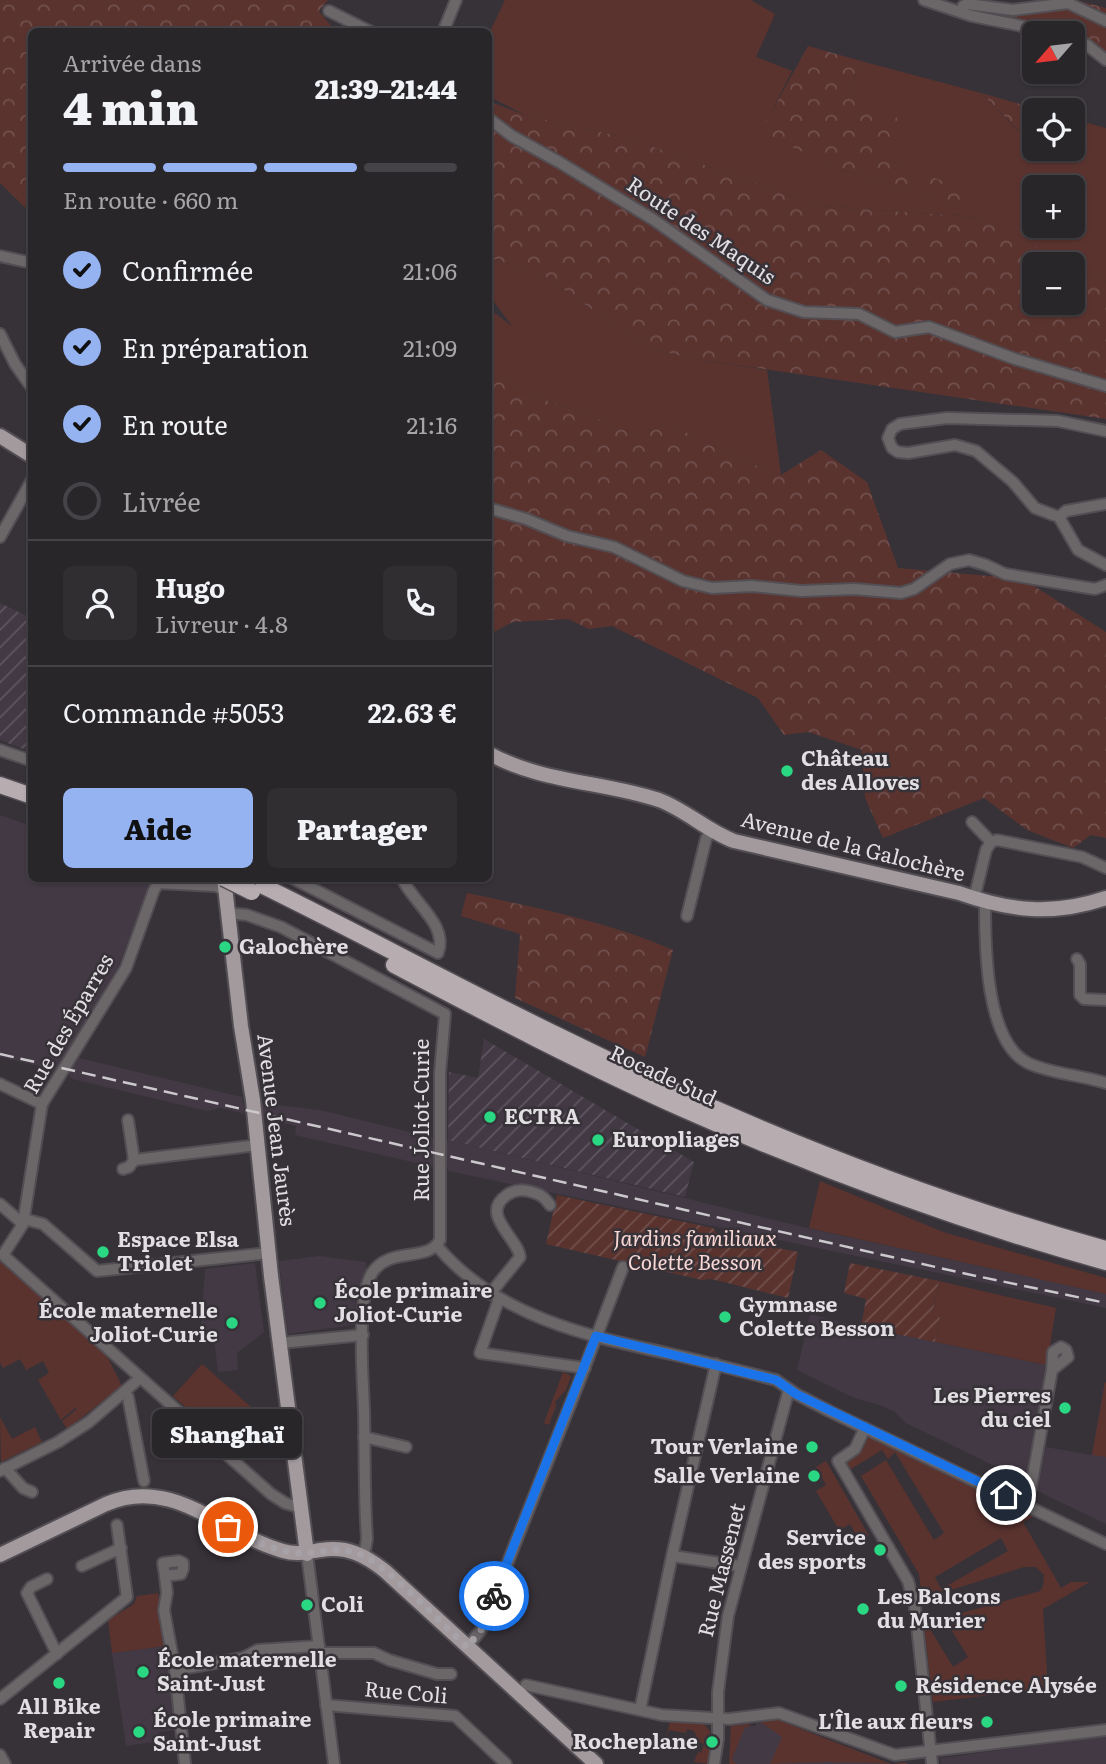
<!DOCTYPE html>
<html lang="fr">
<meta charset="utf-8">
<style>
body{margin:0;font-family:Literata,serif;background:#312e32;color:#f1f3f6;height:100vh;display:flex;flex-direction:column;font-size:26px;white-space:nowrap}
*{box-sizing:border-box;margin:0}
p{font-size:23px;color:#a5a5a8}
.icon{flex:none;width:38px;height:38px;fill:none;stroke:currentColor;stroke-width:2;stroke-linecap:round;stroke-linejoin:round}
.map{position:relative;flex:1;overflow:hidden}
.details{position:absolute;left:28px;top:28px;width:464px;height:854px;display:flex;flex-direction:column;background:#29262a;border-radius:10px;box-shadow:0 2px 5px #0004,0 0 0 2px #454347}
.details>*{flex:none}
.needle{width:46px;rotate:242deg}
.fabs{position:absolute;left:1022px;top:21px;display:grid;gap:14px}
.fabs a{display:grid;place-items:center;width:63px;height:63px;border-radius:10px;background:#29262a;box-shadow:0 2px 5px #0004,0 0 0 2px #454347;font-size:35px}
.pin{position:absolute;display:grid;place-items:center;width:60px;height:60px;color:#fff;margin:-30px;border:4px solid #fff;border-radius:50%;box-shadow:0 2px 7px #0007}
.courier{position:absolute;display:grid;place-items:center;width:70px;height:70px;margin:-35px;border:5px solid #1a73e8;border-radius:50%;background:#fff;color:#222;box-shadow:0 2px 9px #0007}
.bubble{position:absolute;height:49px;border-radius:10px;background:#29262a;box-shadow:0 2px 5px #0004,0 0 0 2px #454347;font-size:23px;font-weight:800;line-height:49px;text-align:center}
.summary em{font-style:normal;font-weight:800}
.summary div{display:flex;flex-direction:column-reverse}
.summary{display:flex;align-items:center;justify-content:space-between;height:119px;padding:0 35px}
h1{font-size:46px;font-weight:800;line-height:52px}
.bar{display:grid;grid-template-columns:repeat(4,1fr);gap:10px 7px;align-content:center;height:84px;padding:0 35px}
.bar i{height:9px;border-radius:5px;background:#454347}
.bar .current{background:#95b2f1}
.bar p{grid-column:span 4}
.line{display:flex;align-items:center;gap:18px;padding:0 35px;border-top:2px solid #454347}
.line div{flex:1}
.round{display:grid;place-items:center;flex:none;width:74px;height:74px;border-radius:10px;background:#312e32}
ol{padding:0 35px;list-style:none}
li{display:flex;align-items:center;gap:21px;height:77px}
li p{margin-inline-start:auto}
li .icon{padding:7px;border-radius:50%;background:#95b2f1;color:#111;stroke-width:4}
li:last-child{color:#a5a5a8}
li i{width:38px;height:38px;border:4px solid #454347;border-radius:50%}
.primary-button{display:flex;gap:14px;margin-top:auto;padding:14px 35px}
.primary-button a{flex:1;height:80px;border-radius:10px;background:#95b2f1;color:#111;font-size:28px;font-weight:800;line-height:80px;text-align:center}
.primary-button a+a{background:#312e32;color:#f1f3f6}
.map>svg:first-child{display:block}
</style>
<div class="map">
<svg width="1106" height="1764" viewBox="0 0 1106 1764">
<defs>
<pattern id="industrial-furrows" width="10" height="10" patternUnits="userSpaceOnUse" patternTransform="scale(1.75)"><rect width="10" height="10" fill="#423944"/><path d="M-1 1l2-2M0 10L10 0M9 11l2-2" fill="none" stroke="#5d555f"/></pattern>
<pattern id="forest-crowns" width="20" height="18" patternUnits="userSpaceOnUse" patternTransform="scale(1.75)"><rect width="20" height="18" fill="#5a332f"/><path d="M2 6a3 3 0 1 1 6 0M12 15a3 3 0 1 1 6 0" fill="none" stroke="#71504d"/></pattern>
<pattern id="garden-furrows" width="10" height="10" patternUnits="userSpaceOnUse" patternTransform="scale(1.75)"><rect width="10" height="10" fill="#5a332f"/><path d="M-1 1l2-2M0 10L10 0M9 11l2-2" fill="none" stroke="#71504d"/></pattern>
</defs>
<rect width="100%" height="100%" fill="#373238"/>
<g fill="#423944">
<path d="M0,815L31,826L32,878L150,879L149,887L119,965L66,1056L61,1071L0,1057Z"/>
<path d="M79,1058L242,1097L245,1114L221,1108L207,1111L72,1079L68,1073Z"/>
<path d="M261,1103L320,1110L434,1138V1167L295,1135L296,1126L262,1118Z"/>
<path d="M448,1140L803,1227L1106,1294V1308L448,1171L444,1149Z"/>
<path d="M319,1256L366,1262L367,1269L359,1292L356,1294L355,1322L353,1325L288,1334L279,1261Z"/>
<path d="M255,1263L264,1332L237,1353L238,1370L218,1372L214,1339L200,1340L205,1269Z"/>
<path d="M810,1314L861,1327L1047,1365L1026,1481L906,1423L895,1412L882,1406L852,1397L797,1370Z"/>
<path d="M1105,1382L1106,1383V1524L1035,1490L1046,1447L1092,1455Z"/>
<path d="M166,1646L176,1730L159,1732L160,1741L126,1746L112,1653Z"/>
<path d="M778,1720L891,1764L907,1762L908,1764H729L731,1726L749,1724L750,1726H756V1723Z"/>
<path d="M1106,1736V1764H941L940,1758Z"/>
</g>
<g fill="url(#industrial-furrows)">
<path d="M0,603L31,618V752L0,740Z"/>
<path d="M484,1039L694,1162L685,1197L448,1140L449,1072L478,1078Z"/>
</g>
<g fill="#5a332f" fill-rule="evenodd">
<path d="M505,0H751L775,14L756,57L792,71L761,132L839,169L961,206L973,193L888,160L847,97L861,61L981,93L1028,141L1034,137V149H1073V119L1106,128V281L975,217L820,206L631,139L525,115L488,96V36ZM1034,187H1073V226H1034Z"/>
<path d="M491,258L543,275L617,327L657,350L689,358L767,370L781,475L747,462L667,423L635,435L594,417L525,393L488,367V308L512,326L488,294V259Z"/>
<path d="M820,1181L943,1232L1106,1278V1294L809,1228Z"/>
<path d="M0,1257L102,1346L122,1386L67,1429L62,1421L77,1409L75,1408L61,1420L38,1380L49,1373L43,1361L26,1370L20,1359L3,1368L0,1362Z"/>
<path d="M939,1281L1056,1308L1047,1365L935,1342L940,1317L932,1315Z"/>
<path d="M202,1364L251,1407L223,1440L173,1396Z"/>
<path d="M563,1372L571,1376L566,1390L555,1402L556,1406L549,1425L544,1423Z"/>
<path d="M1105,1382L1106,1383V1457L1092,1455Z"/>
<path d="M0,1417L12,1439L35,1427L42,1442L1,1462Z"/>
<path d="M870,1435L1037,1515L1023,1522L1061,1588L1071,1582H1090L1043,1609L1048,1688L933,1702L924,1625L927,1624L953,1667L968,1657L944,1618L1040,1591L1043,1586L1044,1575L1036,1567H1024L922,1599L919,1574L861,1476L886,1460L934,1540L944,1533L895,1452L888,1459L882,1450L851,1469L846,1463L860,1453ZM1001,1538L1008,1551L941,1589L935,1577Z"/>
<path d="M826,1461L869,1536L860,1541L850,1524L839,1530L816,1491L826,1485L816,1467Z"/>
<path d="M158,1593L166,1646L112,1653L108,1620L134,1604L137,1596Z"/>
<path d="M778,1720L891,1764L906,1762V1764L826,1762L770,1764L782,1737L760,1722Z"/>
<path d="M670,1721L703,1723L710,1731L709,1764L694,1762L698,1752L701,1753L704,1744L699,1742L694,1731L687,1729L686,1733L669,1730L665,1743Z"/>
<path d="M749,1724L750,1727H745L732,1759L736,1764H729L731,1726Z"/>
</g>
<g fill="url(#forest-crowns)">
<path d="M0,0H328L319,11L335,31L32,32L31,213L0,183Z"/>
<path d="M1049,0H1075L1106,8V64L1073,40V33H1052L994,17L997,5Z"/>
<path d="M808,46L861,61L847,97L902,120L888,160L974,193L961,206L839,169L760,132Z"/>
<path d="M981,93L1038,109L1034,110V137L1029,141Z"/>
<path d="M488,101L525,115L631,139L820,206L975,217L1072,264H1034V303H1073V265L1106,281V419L689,358L657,350L617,327L543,275L491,258L488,259Z"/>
<path d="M488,367L525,393L594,417L635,435L667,423L747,462L781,475L821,450L867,482L898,568L1023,579L1106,632V838L1091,835L1073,848L1027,830L984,798L883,838L865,798L862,750L808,732L784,735L758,698L612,626L589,629L568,619L513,622L488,635Z"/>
<path d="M467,893C537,908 607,921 673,950L645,1057L515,998L520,934L461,916Z"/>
</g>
<g fill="url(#garden-furrows)">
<path d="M557,1195L713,1228L720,1237L798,1252L788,1298L711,1279L702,1280L546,1244Z"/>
<path d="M850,1263L939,1281L932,1314L940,1317L935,1342L861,1327L866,1299L844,1293Z"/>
</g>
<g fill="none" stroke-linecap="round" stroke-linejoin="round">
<defs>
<g id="minor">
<path d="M924,0L972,16L1057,33"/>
<path d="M329,11L371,32"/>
<path d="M961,12L963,6L967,4L1013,10L1068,3L1106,21"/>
<path d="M443,32L456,0"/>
<path d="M1073,39L1087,45L1106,60"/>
<path d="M488,118L512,136L559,162L654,220L767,300L804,312L859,314L895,332L929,327L1015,359L1106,386"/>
<path d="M0,256L32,263"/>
<path d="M0,334L15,364L32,388"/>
<path d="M1106,431L1058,421L947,418L900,424L892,429L888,438L892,448L898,452L908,453L955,445L976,451L1013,482L1035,508L1059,517L1078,550L1106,565"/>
<path d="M488,508L526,519L567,536L614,547L683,581L712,588L752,586L801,591L854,589L901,593L914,589L950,564L969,560L986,565L1005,574L1095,589L1106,585"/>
<path d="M1059,517L1066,511L1106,504"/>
<path d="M0,537L32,480"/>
<path d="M0,750L32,761"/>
<path d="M972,822L991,842"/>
<path d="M991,842L997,840L1082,857L1106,868"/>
<path d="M292,878L438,953C449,925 412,902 402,878"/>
<path d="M226,891L216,886L158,883L154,890L126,968L42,1104L23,1224L3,1255L271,1494L285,1503L301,1508"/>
<path d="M974,899L986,850L991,842"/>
<path d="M985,903C985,944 985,1042 1028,1063C1051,1074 1081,1075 1106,1083"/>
<path d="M228,913L247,915L281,927L445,1014L440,1073V1240C428,1263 389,1246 372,1273C356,1299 363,1378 364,1411C365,1453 364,1496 367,1539L364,1556"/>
<path d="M687,916L706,839L711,830"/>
<path d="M1077,959L1080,964V995L1084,999L1106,1000"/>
<path d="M0,1084L42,1104"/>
<path d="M128,1120L134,1160L258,1145"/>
<path d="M123,1169L129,1167L134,1160"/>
<path d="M0,1204L23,1224"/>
<path d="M24,1219L43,1224L97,1271L269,1253"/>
<path d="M437,1246C496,1316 586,1336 671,1354C706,1362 741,1371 776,1380L796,1394L829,1411L1106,1544"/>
<path d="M490,1294L520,1257C518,1238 479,1214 507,1195C514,1190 520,1189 528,1191C539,1194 543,1195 550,1205"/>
<path d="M499,1299L480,1353L585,1368"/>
<path d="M280,1343L363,1335"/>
<path d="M125,1393L128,1397L144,1481"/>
<path d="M865,1428L855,1449L838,1461L908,1581L915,1607L932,1764"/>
<path d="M364,1437L406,1447"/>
<path d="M5,1468L23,1488L32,1492"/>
<path d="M0,1471L58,1442L89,1422L140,1378"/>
<path d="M1025,1504L1031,1487L1052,1370L1053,1352L1061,1347L1066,1350L1068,1357L1052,1370"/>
<path d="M307,1554L334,1764"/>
<path d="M672,1556L740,1566"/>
<path d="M179,1561L183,1563V1569L181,1574L165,1576L163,1563Z"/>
<path d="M82,1566L121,1548"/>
<path d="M165,1576L167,1593L164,1610L175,1670L185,1764"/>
<path d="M47,1579L31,1587L27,1593L57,1654"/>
<path d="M467,1647L481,1630L578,1385L623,1267"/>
<path d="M320,1653H374L389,1660L437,1674H451"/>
<path d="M175,1670L243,1658L258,1650L319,1646"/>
<path d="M526,1685L662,1715L729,1719L779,1713L895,1755L1106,1730"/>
<path d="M0,1699L127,1597L117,1525"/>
<path d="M326,1705L455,1716L506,1764"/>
<path d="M640,1710L672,1556L716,1364"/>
<path d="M0,1755L5,1764"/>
<path d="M714,1764L718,1739V1692L728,1616L789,1389"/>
</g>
<g id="major">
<path d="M0,436L32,456"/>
<path d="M488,753C542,783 602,781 659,800C686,810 707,831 734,841L959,893C1010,911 1053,916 1106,898"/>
<path d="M224,878L241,1026L253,1100L271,1276L307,1554"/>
<path d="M0,1555L106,1504C173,1475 222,1534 283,1551C296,1555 308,1552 321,1550C347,1546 365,1555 385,1571L596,1764"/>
</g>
<g id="highway">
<path d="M0,785L32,796"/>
<path d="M247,878C352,929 454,985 559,1036C735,1123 917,1197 1106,1249"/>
<path d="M394,965C489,1015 585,1065 683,1109C820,1170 962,1222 1106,1262"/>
</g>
</defs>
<use href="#minor" stroke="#524e53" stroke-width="14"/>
<use href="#major" stroke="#524e53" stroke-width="18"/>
<use href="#highway" stroke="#524e53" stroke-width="19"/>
<use href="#minor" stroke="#6b6769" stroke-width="10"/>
<use href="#major" stroke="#a29a9d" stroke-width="14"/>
<use href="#highway" stroke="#b7adb1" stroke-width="16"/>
<path stroke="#ccc9cd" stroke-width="2.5" stroke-dasharray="14 7" stroke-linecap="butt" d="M0,1054L962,1273L1106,1303"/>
<defs>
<path id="highway-bridge" d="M224,878L252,892"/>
</defs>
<use href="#highway-bridge" stroke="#524e53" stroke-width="19" stroke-linecap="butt"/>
<use href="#highway-bridge" stroke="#b7adb1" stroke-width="16"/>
</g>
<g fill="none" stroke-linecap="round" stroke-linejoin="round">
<path stroke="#a6a2a7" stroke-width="7" stroke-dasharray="0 12.6" d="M228,1527C250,1537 273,1552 298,1553C318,1554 336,1546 357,1553C383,1561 443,1625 467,1647L481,1630L494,1596"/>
<path stroke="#1a73e8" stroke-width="9" d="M494,1596L596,1336L776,1380L796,1394L1006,1495"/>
</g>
<g fill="#2ad884" stroke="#373238" stroke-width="2.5">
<circle cx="787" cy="771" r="7"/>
<circle cx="225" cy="947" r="7"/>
<circle cx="490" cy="1117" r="7"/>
<circle cx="598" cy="1140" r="7"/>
<circle cx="103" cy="1252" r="7"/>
<circle cx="320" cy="1303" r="7"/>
<circle cx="725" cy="1317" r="7"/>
<circle cx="232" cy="1323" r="7"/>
<circle cx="1065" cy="1408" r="7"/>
<circle cx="812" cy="1447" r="7"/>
<circle cx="814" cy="1476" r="7"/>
<circle cx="880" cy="1550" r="7"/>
<circle cx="307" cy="1605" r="7"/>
<circle cx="863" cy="1609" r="7"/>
<circle cx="143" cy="1672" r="7"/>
<circle cx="59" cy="1683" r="7"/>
<circle cx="901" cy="1686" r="7"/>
<circle cx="987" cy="1722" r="7"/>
<circle cx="139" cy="1732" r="7"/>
<circle cx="712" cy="1742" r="7"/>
</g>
<g text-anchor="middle" stroke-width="5" stroke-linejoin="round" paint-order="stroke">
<g font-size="21" fill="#e2dfe3" stroke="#373238">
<text transform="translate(701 231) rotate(34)" y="7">Route des Maquis</text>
<text transform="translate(853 847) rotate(14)" y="7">Avenue de la Galochère</text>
<text transform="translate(69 1024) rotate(-60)" y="7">Rue des Éparres</text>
<text transform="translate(663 1076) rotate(25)" y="7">Rocade Sud</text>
<text transform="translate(422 1120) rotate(-90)" y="7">Rue Joliot-Curie</text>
<text transform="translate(276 1130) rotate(83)" y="7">Avenue Jean Jaurès</text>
<text transform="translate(722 1570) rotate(-76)" y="7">Rue Massenet</text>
<text transform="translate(406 1693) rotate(5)" y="7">Rue Coli</text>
</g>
<g font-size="21" font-weight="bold" fill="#e2dfe3" stroke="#373238" text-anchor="start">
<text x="801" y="766">Château<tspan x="801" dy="24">des Alloves</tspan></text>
<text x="239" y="954">Galochère</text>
<text x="504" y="1124">ECTRA</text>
<text x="612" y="1147">Europliages</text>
<text x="117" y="1247">Espace Elsa<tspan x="117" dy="24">Triolet</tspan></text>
<text x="334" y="1298">École primaire<tspan x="334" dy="24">Joliot-Curie</tspan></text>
<text x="739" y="1312">Gymnase<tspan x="739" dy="24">Colette Besson</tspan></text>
<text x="218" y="1318" text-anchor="end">École maternelle<tspan x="218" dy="24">Joliot-Curie</tspan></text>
<text x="1051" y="1403" text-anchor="end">Les Pierres<tspan x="1051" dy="24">du ciel</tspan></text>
<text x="798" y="1454" text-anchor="end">Tour Verlaine</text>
<text x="800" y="1483" text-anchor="end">Salle Verlaine</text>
<text x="866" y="1545" text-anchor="end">Service<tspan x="866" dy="24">des sports</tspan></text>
<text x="877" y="1604">Les Balcons<tspan x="877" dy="24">du Murier</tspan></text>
<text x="321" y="1612">Coli</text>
<text x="157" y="1667">École maternelle<tspan x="157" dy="24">Saint-Just</tspan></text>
<text x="915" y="1693">Résidence Alysée</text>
<text x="59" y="1714" text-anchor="middle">All Bike<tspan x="59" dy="24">Repair</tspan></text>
<text x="153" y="1727">École primaire<tspan x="153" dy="24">Saint-Just</tspan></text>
<text x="973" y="1729" text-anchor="end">L'Île aux fleurs</text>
<text x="698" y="1749" text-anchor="end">Rocheplane</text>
</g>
<g font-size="21" font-style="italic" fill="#f8d7d4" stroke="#373238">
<text x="695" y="1246">Jardins familiaux<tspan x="695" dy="24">Colette Besson</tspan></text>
</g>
</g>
</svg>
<div class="fabs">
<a><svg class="needle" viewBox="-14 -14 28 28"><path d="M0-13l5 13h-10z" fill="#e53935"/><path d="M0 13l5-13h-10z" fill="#a5a5a8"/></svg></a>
<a><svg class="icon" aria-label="locate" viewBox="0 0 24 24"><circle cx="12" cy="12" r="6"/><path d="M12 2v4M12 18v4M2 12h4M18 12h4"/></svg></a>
<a>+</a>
<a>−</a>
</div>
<div class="pin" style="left:228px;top:1527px;background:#ea580c"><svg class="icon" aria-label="bag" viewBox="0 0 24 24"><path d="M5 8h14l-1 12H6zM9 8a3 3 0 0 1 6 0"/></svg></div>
<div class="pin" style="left:1006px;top:1495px;background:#1f2937"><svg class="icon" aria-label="home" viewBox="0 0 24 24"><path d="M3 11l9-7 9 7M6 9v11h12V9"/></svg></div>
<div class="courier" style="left:494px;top:1596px"><svg class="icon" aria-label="bike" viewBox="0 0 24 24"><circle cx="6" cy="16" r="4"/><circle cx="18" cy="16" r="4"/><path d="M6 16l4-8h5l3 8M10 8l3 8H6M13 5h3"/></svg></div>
<div class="bubble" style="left:152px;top:1409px;width:150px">Shanghaï</div>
<section class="details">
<div class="summary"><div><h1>4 min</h1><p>Arrivée dans</p></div><em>21:39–21:44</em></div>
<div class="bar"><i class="current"></i><i class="current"></i><i class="current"></i><i></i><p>En route · 660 m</p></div>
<ol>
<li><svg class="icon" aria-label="check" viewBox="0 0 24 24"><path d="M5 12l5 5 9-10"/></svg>Confirmée<p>21:06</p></li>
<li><svg class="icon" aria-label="check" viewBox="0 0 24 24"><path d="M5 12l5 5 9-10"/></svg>En préparation<p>21:09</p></li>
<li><svg class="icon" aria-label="check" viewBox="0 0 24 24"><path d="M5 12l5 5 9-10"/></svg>En route<p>21:16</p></li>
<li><i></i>Livrée</li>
</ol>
<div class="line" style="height:126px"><a class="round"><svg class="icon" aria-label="person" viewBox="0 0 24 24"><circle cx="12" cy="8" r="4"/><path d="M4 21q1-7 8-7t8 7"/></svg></a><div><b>Hugo</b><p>Livreur · 4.8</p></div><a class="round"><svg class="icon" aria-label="phone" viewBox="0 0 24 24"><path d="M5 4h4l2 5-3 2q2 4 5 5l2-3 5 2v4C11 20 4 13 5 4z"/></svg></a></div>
<div class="line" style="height:91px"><div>Commande #5053</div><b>22.63 €</b></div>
<div class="primary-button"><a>Aide</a><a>Partager</a></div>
</section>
</div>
